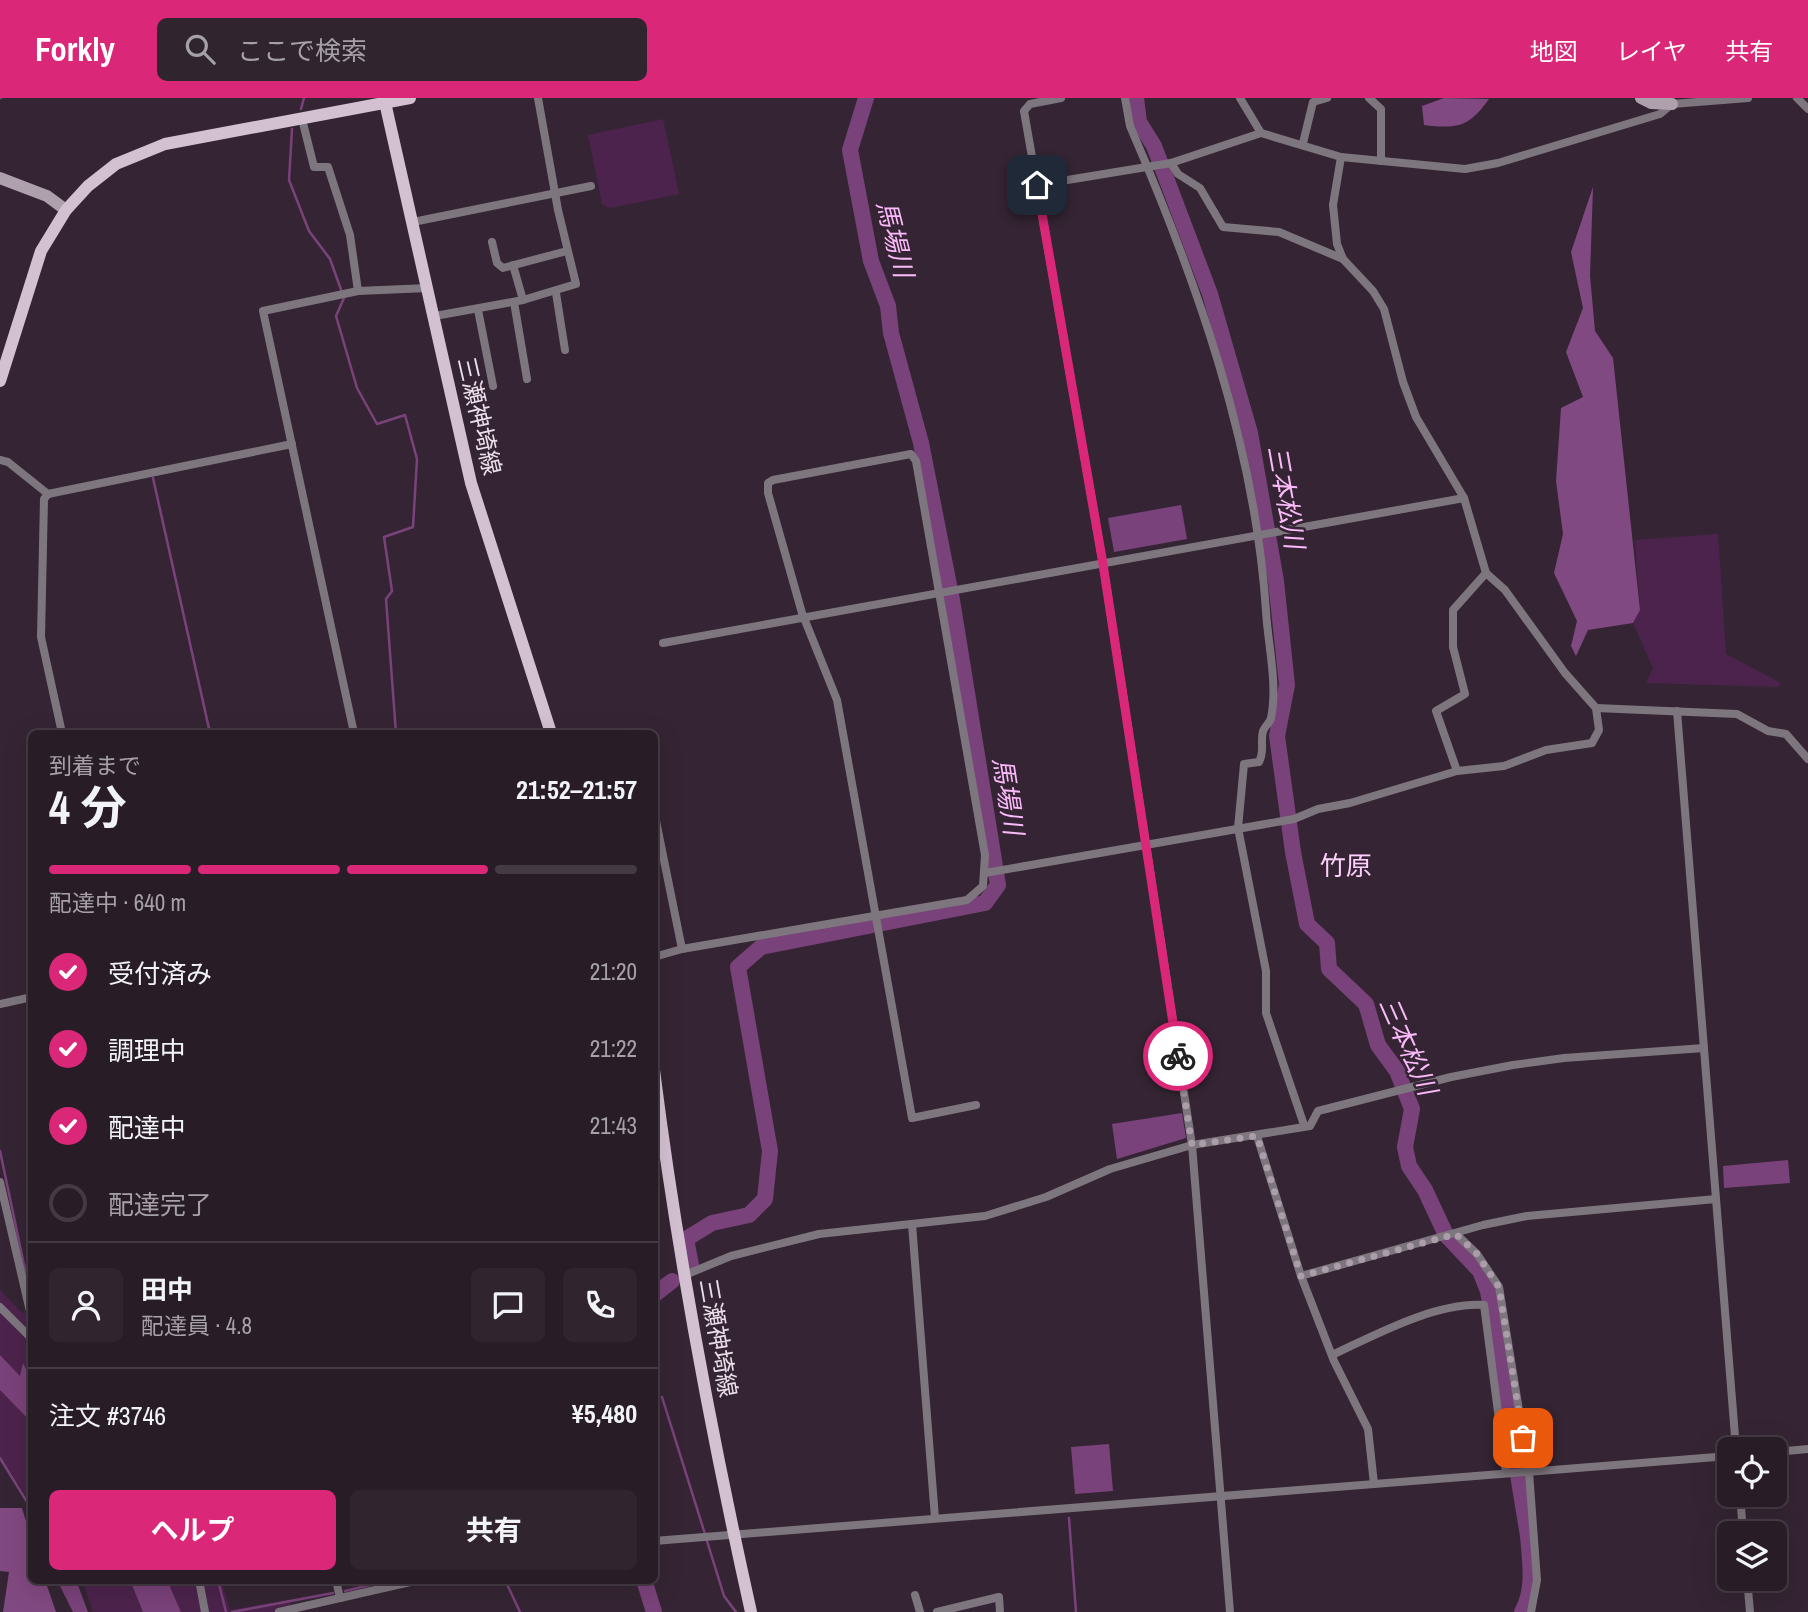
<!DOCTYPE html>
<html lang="ja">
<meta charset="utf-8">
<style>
body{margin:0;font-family:"Archivo Narrow","Noto Sans JP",sans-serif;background:#30252f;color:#f1f3f6;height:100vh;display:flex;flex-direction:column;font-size:26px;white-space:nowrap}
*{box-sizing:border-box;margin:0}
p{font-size:23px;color:#a5a1a7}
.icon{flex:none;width:38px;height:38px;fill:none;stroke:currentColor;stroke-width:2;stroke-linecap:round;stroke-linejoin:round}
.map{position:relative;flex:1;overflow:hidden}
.drawer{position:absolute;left:28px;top:632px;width:630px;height:854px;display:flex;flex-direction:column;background:#281c27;border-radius:10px;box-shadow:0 7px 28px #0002,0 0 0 2px #443a44}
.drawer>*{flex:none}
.buttons{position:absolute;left:1717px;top:1339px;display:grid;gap:14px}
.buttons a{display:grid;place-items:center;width:70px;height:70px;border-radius:10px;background:#281c27;box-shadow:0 7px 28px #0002,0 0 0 2px #443a44;font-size:35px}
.pin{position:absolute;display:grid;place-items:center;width:60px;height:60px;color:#fff;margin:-30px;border-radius:14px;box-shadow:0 4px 10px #0006}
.courier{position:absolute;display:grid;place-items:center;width:70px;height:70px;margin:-35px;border:5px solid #db2777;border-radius:50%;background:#fff;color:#222;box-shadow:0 2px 9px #0007}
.headline em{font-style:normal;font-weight:700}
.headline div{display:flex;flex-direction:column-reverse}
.headline{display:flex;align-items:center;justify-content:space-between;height:119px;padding:0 21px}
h1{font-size:46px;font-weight:700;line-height:52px}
.bar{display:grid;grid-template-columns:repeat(4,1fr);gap:10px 7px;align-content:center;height:84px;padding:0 21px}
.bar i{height:9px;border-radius:5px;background:#443a44}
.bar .active{background:#db2777}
.bar p{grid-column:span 4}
.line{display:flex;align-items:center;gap:18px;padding:0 21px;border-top:2px solid #443a44}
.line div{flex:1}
.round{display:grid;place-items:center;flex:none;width:74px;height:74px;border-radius:10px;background:#30252f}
ol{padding:0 21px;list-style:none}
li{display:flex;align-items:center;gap:21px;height:77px}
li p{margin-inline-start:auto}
li .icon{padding:7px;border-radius:50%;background:#db2777;color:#fff;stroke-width:4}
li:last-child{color:#a5a1a7}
li i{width:38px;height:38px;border:4px solid #443a44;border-radius:50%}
.cta{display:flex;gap:14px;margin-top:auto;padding:14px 21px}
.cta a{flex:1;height:80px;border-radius:10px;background:#db2777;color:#fff;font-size:28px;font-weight:700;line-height:80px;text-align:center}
.cta a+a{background:#30252f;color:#f1f3f6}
header{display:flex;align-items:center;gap:42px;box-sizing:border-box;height:98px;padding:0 35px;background:#db2777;color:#fff}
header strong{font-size:33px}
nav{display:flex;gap:38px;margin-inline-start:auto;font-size:24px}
.search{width:490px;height:63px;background:#30252f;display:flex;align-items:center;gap:18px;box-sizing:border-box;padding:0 24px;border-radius:10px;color:#a5a1a7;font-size:26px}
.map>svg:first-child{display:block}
</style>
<header>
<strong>Forkly</strong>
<div class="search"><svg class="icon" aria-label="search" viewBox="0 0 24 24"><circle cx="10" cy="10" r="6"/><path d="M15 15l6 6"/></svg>ここで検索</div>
<nav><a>地図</a><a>レイヤ</a><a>共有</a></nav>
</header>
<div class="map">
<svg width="1808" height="1514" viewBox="0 0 1808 1514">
<rect width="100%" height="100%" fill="#352534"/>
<g fill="#4c234c">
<path d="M663,21L679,96L610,110L602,106L588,37Z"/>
<path d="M1718,436L1726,556L1781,585L1778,589L1646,585L1653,570L1633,525L1640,512L1635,442Z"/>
<path d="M0,1192L21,1214L31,1216V1282L23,1266L21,1279L0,1257Z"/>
<path d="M0,1292L31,1324V1405L0,1358Z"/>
<path d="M82,1482H130L143,1514H93Z"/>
<path d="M167,1482H221L230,1512L290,1502L292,1514H181Z"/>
</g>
<g fill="#814981">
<path d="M1444,0L1489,1C1469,29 1458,31 1424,27L1422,8Z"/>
<path d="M1593,89L1590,178L1595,233L1613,260L1640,512L1633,525L1588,532L1576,558L1571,548L1577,523L1554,475L1563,436L1556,383L1561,310L1583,299L1566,254L1583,210L1571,154Z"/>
<path d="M0,1410H22L31,1440L32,1482H45L56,1514H3L9,1474L0,1473Z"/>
</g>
<g fill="#7a427a">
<path d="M1181,407L1187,441L1114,454L1108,420Z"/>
<path d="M1182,1015L1186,1040L1117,1061L1112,1026Z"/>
<path d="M1788,1062L1790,1085L1724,1090L1723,1068Z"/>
<path d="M0,1257L20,1278L23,1265L31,1282V1324L0,1292Z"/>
<path d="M1109,1346L1113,1393L1075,1396L1071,1349Z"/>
<path d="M57,1482H76L88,1514H73Z"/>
<path d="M130,1482H167L181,1514H143Z"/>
</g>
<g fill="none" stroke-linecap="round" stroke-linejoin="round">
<g stroke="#7a427a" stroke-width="2.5">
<path d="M0,0H1"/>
<path d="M301,11L304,0"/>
<path d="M292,31L289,82L309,133L330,161L344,200L336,218L357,290L377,326L405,317L417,361L413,429L384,439L392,493L386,501L396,635"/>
<path d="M153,380L210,635"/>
<path d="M0,1053L31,1200"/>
<path d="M662,1299L705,1436"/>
<path d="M0,1360L32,1412"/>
<path d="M1069,1420L1076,1514"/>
<path d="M707,1443L724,1498L736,1514"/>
<path d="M218,1482L226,1514"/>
<path d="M505,1482L520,1514"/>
<path d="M345,1493L391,1482"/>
<path d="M232,1514L333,1495"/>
</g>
<g stroke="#7a427a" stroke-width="16">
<path d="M1136,0L1139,24L1154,48L1210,196L1250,335L1276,483L1287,587L1277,638L1293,754L1307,826L1327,845L1329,871L1366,906L1378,947L1397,973L1412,1011L1405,1049L1409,1068L1425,1092L1446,1137L1480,1173L1488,1193L1528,1438C1530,1463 1535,1492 1522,1514"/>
<path d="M691,1167L686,1141L712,1125L749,1117L765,1101L770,1053L738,869L761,849L985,805L998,787L952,502L921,345L891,235L888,208L871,163L850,52L866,0"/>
<path d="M654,1197L672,1183"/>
<path d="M644,1482L654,1514"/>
</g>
<g stroke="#7e767e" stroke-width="8">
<path d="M1061,0L1030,6L1024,13L1103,466L1192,1047L1230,1514"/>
<path d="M1125,0L1130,28C1196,181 1255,346 1266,513C1268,548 1278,585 1271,620C1270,625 1265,628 1263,633C1260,644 1265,653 1259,664L1244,666L1238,730L1266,873V915L1304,1027"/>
<path d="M1240,0L1261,35L1341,59L1465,71L1498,65L1660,16L1672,6L1748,0"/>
<path d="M1369,0L1381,11V63"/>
<path d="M1797,0L1808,11"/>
<path d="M302,21L314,69H328L350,137L358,193"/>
<path d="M1303,45L1313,4L1327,0"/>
<path d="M1171,65L1178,76L1200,90L1223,129L1279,134L1343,161"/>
<path d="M1037,87L1171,65L1261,35"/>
<path d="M413,124L591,88"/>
<path d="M492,144L497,165L503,170L567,153"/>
<path d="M513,167L523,202"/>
<path d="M556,195L565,252"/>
<path d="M514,204L527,281"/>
<path d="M478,212L493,288"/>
<path d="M435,218L523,202L576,186L558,112L538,0"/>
<path d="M0,362L8,364L48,396"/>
<path d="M48,396L292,346"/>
<path d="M48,396L44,401L41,539L62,635"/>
<path d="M663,545L1464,400"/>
<path d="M1596,610L1737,616L1768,633L1786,636L1808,661"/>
<path d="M1677,613L1736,1351"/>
<path d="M354,635L263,213L358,193L428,190"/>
<path d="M1457,673L1436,613L1465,596L1453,549V512L1486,475"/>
<path d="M654,713L682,851"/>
<path d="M985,775L1294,721L1318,711L1350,705L1457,673L1504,668L1546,652L1592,645L1599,632L1596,610L1565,575L1505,492L1486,475L1464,400L1416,319L1403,284L1384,211L1373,193L1343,161L1337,146L1333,107L1341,59"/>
<path d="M654,859L682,851L967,802L983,788L985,757L916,363L911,356L773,382L768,385V395L802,515L837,602L912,1020L976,1007"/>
<path d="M0,906L32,899"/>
<path d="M1257,1038L1301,1178L1334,1263L1368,1331L1374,1386"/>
<path d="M0,1084L32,1222"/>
<path d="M912,1126L935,1420"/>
<path d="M1456,1136L1477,1156L1499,1189L1529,1374L1537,1482L1531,1514"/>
<path d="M685,1177L731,1158L819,1136L985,1118L1046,1099L1110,1071L1192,1047L1310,1028L1318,1013L1451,979L1513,967L1564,960L1704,950"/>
<path d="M1301,1178L1483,1127L1527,1118L1716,1101"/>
<path d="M0,1209L32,1241"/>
<path d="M1334,1256C1377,1236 1436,1204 1484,1207L1506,1375"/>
<path d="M1774,1354L1808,1351"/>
<path d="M1740,1396L1743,1435"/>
<path d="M654,1443L1729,1358"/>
<path d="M1747,1480L1750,1514"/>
<path d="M199,1482L205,1514"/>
<path d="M336,1482L340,1500"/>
<path d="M915,1497L920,1514"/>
<path d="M279,1514L419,1482"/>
<path d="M937,1514L999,1499L1000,1514"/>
</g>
<g stroke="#aea0ad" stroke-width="12">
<path d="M1641,0L1651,5L1672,6"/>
<path d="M0,80L47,98L66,112"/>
</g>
<g stroke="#d3c1d2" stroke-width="12">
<path d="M384,0L471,385L551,635"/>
<path d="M0,283L41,153L66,112L88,88L116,66L165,46L410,0"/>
<path d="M654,972C677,1154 711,1335 751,1514"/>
</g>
</g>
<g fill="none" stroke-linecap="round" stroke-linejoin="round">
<path stroke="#ab9eaa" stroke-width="7" stroke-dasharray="0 12.6" d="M1178,958L1192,1047L1257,1038L1301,1178L1456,1136L1477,1156L1499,1189L1523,1340"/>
<path stroke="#db2777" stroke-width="9" d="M1037,87L1103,466L1178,958"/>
</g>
<g text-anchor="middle" stroke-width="5" stroke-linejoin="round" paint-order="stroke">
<g font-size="24" fill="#eadfea" stroke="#352534">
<text transform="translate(479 318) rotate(77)" y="8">三瀬神埼線</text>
<text transform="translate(718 1240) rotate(80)" y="8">三瀬神埼線</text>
</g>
<g font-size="26" font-style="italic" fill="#fab9f8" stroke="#352534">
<text transform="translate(895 141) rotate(76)" y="9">馬場川</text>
<text transform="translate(1286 399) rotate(80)" y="9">三本松川</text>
<text transform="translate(1008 698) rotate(81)" y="9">馬場川</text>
<text transform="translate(1408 948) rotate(66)" y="9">三本松川</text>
</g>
<g font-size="26" fill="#fecffd" stroke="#352534">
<text x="1346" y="777">竹原</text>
</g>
</g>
</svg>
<div class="buttons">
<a><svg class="icon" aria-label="locate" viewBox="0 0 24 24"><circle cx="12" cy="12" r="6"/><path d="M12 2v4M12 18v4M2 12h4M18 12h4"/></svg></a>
<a><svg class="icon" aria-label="layers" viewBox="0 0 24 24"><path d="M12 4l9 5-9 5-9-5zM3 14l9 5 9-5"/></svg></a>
</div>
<div class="pin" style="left:1523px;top:1340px;background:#ea580c"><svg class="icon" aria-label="bag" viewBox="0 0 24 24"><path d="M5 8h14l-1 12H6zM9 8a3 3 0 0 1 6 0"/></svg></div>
<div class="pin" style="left:1037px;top:87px;background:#1f2937"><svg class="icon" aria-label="home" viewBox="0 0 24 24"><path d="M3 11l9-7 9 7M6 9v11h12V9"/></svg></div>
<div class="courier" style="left:1178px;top:958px"><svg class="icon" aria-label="bike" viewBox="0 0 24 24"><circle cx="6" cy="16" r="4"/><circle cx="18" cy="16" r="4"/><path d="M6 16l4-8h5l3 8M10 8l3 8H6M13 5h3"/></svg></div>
<section class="drawer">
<div class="headline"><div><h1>4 分</h1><p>到着まで</p></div><em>21:52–21:57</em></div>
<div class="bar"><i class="active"></i><i class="active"></i><i class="active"></i><i></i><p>配達中 · 640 m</p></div>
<ol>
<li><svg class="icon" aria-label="check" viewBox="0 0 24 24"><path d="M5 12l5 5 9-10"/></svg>受付済み<p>21:20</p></li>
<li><svg class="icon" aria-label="check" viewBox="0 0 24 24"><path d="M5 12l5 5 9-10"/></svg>調理中<p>21:22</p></li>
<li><svg class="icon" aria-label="check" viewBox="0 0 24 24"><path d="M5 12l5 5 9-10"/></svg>配達中<p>21:43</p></li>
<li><i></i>配達完了</li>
</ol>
<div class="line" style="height:126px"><a class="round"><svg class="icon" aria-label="person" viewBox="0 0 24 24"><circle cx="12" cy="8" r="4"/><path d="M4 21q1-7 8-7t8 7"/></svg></a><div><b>田中</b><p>配達員 · 4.8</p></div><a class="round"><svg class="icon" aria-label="chat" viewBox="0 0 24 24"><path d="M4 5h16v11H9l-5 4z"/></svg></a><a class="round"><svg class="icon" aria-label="phone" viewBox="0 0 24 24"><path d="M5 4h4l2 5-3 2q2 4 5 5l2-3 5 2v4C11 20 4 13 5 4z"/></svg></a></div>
<div class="line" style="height:91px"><div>注文 #3746</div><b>¥5,480</b></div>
<div class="cta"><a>ヘルプ</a><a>共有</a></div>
</section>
</div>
